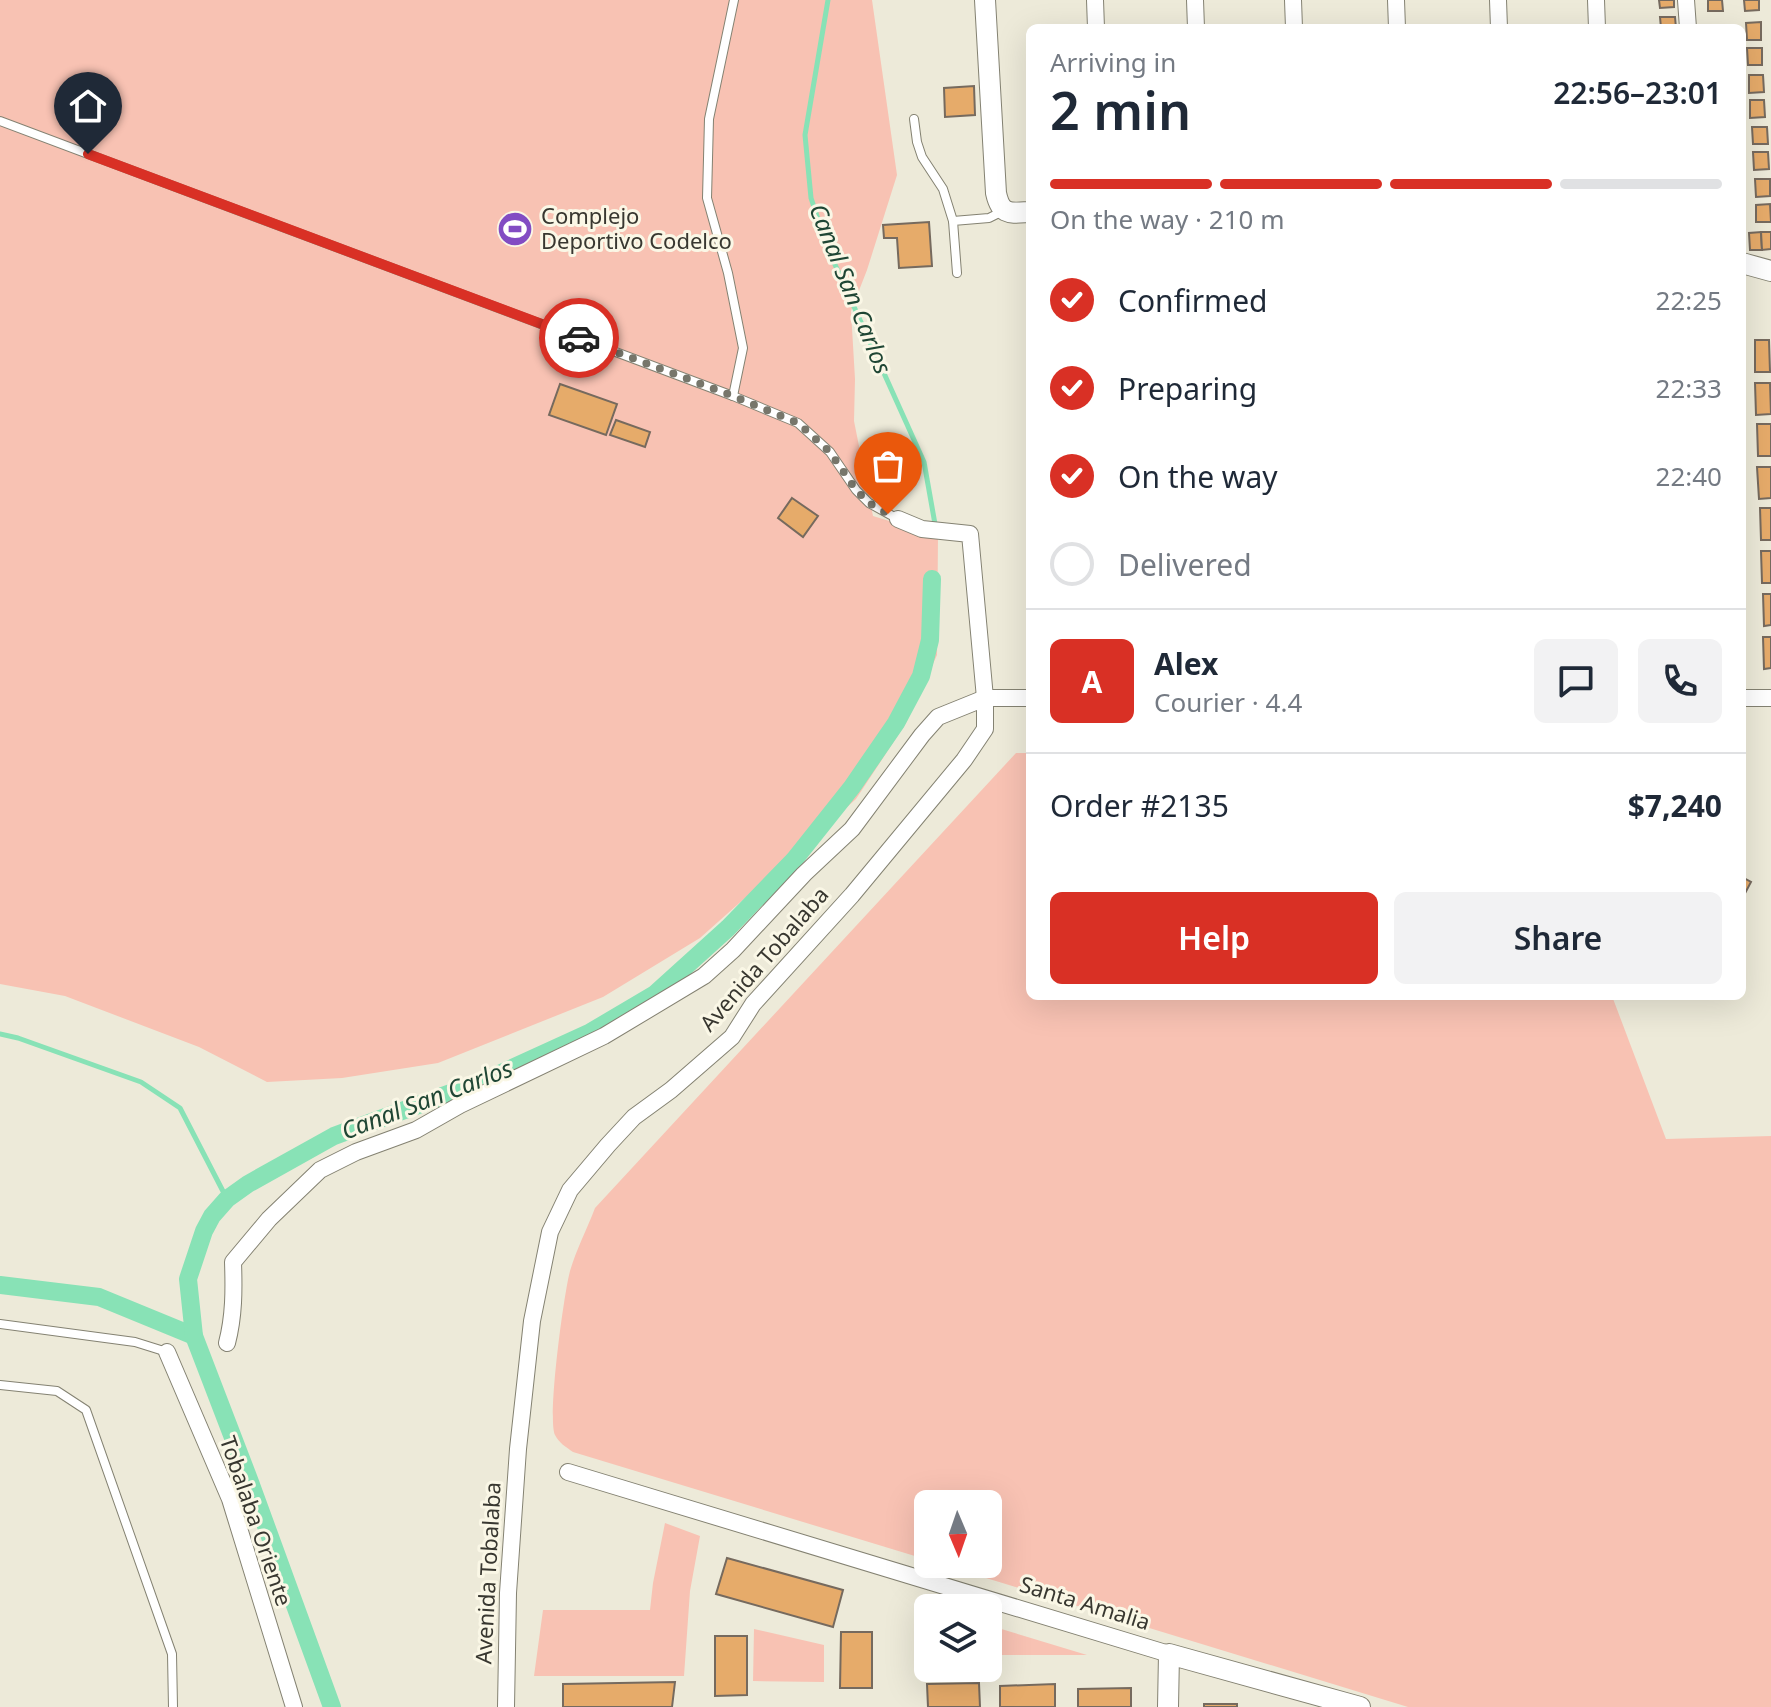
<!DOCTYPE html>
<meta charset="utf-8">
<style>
body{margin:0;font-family:"Noto Sans",sans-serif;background:#f2f2f3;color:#1f2937;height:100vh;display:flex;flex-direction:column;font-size:30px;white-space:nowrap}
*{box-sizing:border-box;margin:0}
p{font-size:26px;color:#747a83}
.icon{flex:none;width:44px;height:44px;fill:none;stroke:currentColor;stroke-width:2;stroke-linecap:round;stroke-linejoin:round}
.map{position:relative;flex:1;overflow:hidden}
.details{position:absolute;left:1026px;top:24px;width:720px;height:976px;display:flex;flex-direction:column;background:#fff;border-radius:12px;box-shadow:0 8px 32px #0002}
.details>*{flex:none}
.needle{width:52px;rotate:178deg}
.fabs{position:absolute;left:914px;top:1490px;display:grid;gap:16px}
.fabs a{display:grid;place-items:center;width:88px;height:88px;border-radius:12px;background:#fff;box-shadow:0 8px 32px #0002;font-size:40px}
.pin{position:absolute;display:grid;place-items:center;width:68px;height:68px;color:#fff;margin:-82px -34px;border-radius:50% 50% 50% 0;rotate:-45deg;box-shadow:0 0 8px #0007}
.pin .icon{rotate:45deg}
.courier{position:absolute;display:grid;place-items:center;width:80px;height:80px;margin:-40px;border:6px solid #d93025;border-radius:50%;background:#fff;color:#222;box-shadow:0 2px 10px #0007}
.summary em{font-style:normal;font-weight:600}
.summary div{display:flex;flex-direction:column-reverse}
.summary{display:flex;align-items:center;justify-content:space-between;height:136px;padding:0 24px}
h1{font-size:52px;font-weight:600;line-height:60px}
.bar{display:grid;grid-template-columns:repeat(4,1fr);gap:12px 8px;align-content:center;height:96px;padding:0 24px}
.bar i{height:10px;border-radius:6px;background:#e0e1e3}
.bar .on{background:#d93025}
.bar p{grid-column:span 4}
.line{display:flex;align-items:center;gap:20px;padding:0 24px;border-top:2px solid #e0e1e3}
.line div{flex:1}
.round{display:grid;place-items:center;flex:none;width:84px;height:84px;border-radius:12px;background:#f2f2f3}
ol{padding:0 24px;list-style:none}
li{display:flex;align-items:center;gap:24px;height:88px}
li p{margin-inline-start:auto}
li .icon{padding:8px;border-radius:50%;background:#d93025;color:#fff;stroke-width:4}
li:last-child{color:#747a83}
li i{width:44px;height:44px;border:4px solid #e0e1e3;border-radius:50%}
.button{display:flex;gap:16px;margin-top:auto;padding:16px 24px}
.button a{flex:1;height:92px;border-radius:12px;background:#d93025;color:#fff;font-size:32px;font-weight:600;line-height:92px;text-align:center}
.button a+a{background:#f2f2f3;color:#1f2937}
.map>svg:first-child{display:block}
</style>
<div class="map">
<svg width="1771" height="1707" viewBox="0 0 1771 1707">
<rect width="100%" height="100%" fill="#edead9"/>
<g fill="#f8c2b3">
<path d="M0,0H872L897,175L867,270L851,311L855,379L854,421L873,516L938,536L937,655L906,723L856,799L700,938L603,997L438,1063L342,1078L267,1082L199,1047L65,996L0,984Z"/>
<path d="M1016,753H1030V996H1612L1666,1139L1771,1136V1707H1408L940,1564H988V1504H928V1560L573,1452C566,1447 559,1443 555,1435C547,1418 564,1293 570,1271C576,1250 587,1229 595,1208Z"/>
<path d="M665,1523L700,1536L690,1591L684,1676H534L543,1610H650L653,1583Z"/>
<path d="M988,1625L1087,1655H988Z"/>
<path d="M754,1629L824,1645V1682L753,1681Z"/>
</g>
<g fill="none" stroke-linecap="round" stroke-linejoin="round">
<g stroke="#88e2b6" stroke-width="5">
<path d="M828,0L805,135L811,198L828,249L924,462L935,524"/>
<path d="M0,1034L18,1038L141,1082L180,1108L227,1199"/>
</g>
<g stroke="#88e2b6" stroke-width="18">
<path d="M0,1285L99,1297L194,1336"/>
<path d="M332,1707L250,1482L194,1336L188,1279L204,1231L212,1216L227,1199L248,1184L334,1136L486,1080L589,1033L655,994L728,928L794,860L852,787L896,723L921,676L930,640L932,579"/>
</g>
</g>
<g fill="#e6ab6a" stroke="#766a5e" stroke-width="2">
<path d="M1659,0H1674V7L1660,8Z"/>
<path d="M1708,0H1722L1723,11H1708Z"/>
<path d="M1744,0H1759V10L1745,11Z"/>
<path d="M1660,17H1675L1676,28H1661Z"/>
<path d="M1761,22V40H1747L1746,23Z"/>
<path d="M1747,48H1762V65H1748Z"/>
<path d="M1749,75H1763L1764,92L1749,93Z"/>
<path d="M974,86L975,115L945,117L944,88Z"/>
<path d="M1750,100H1764L1765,117L1750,118Z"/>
<path d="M1752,127H1767L1768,144H1753Z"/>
<path d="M1753,152H1768L1769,169L1754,170Z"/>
<path d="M1755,179H1770V196L1756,197Z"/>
<path d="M1770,204L1771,222H1756V205Z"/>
<path d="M929,222L932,266L899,268L897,238H884L883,225Z"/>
<path d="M1761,232L1762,250H1750L1749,233Z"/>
<path d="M1761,232H1771V249L1762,250Z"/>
<path d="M1755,340H1769L1770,372H1755Z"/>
<path d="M1755,383H1770L1771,414L1756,415Z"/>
<path d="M560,384L617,404L606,435L549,415Z"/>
<path d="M616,420L650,432L645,447L610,435Z"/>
<path d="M1757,424H1771V456H1758Z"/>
<path d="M1757,467H1771V498L1759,499Z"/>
<path d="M792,498L818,516L803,537L778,518Z"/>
<path d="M1760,508H1771V540H1761Z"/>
<path d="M1761,551H1771V583H1762Z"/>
<path d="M1763,594H1771V625L1764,626Z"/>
<path d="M1763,637H1771V668L1764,669Z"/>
<path d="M1742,877L1751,882L1742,899Z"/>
<path d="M727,1558L843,1590L833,1627L716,1594Z"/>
<path d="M841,1632H872V1688H840Z"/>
<path d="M715,1636H747V1695L715,1696Z"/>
<path d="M675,1682L672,1707H563V1684Z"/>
<path d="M979,1683L980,1707H928L927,1684Z"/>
<path d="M1055,1684V1707H1000V1686Z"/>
<path d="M1131,1688V1707H1078V1689Z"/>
<rect x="1204" y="1704" width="33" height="3"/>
</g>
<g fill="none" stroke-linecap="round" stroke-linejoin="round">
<defs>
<g id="service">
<path d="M914,119L917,142L922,157L943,189L953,221"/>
<path d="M0,121L733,396L798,423L830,452L856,490L869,503L898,519"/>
<path d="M957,273L953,221L989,218L1003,211"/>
<path d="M733,396L743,348L728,273L707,198L709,119L734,0"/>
<path d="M0,1324L135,1342L167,1352"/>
<path d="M0,1385L57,1391L86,1410L172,1654L173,1707"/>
</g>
<g id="minor">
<path d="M1095,0L1096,28"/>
<path d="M1195,0L1196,28"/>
<path d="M1293,0L1294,28"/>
<path d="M1396,0L1397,28"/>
<path d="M1498,0L1499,28"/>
<path d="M1596,0L1597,28"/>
<path d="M1686,0L1688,28"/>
<path d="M1742,698H1771"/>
<path d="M227,1343C234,1316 234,1290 233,1262L269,1219L320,1170L356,1152L416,1130L460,1105L604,1036L704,976L733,950L804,874L852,829L922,735L938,717L985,698H1030"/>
<path d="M167,1352L230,1499L294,1707"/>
<path d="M568,1472L1169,1654"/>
<path d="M506,1707L508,1593L518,1449L532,1321L550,1232L570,1190L608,1145L634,1117L671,1090L732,1037L753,1004L852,895L964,760L985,729V698L970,534L922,529L898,519"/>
</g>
<g id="tertiary">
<path d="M985,0L996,193C1001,216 1010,213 1030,212"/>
<path d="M1742,263L1771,271"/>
<path d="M1168,1707L1169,1654L1360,1707"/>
</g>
</defs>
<use href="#service" stroke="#848272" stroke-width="10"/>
<use href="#minor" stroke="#848272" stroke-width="18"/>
<use href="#tertiary" stroke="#848272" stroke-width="22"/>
<use href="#service" stroke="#fff" stroke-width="8"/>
<use href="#minor" stroke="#fff" stroke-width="16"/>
<use href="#tertiary" stroke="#fff" stroke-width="20"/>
</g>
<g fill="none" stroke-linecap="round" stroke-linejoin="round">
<path stroke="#77766b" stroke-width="8" stroke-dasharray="0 14.4" d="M579,338L733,396L798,423L830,452L856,490L869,503L888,514"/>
<path stroke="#d93025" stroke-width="10" d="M88,154L579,338"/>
</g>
<defs>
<symbol id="stadium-disc" viewBox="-11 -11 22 22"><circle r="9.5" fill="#824cc3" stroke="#faf7e6"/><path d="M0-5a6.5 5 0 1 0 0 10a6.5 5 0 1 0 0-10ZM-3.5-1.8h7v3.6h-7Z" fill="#fff"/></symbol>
</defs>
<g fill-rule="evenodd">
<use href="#stadium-disc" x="495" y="209" width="40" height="40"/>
</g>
<g text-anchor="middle" stroke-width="6" stroke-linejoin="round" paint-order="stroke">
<g font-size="22" fill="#383730" stroke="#faf7e6" text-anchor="start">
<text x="541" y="224">Complejo<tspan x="541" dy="25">Deportivo Codelco</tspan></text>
</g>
<g font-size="22" fill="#383730" stroke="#faf7e6">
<text transform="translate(764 959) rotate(-49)" y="8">Avenida Tobalaba</text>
<text transform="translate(256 1521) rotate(71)" y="8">Tobalaba Oriente</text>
<text transform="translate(488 1573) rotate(-87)" y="8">Avenida Tobalaba</text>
<text transform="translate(1085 1603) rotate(17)" y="8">Santa Amalia</text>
</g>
<g font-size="24" font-style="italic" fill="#1f4634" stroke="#faf7e6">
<text transform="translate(850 289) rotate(68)" y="8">Canal San Carlos</text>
<text transform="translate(427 1100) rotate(-21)" y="8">Canal San Carlos</text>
</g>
</g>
</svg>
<div class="fabs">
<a><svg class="needle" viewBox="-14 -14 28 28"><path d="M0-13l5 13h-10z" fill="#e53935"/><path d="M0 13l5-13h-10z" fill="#747a83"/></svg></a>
<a><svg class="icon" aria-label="layers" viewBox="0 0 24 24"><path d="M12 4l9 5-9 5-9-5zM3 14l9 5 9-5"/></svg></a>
</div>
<div class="pin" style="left:888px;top:514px;background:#ea580c"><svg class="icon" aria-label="bag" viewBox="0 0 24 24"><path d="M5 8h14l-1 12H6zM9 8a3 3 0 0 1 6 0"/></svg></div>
<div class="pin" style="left:88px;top:154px;background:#1f2937"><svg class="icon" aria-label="home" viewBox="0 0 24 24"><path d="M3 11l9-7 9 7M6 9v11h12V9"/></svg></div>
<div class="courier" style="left:579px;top:338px"><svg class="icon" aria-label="car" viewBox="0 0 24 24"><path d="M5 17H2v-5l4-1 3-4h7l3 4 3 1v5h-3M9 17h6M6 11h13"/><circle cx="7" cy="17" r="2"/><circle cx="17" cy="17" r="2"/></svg></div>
<section class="details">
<div class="summary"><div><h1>2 min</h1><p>Arriving in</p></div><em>22:56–23:01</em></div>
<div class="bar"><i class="on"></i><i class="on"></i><i class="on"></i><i></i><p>On the way · 210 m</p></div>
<ol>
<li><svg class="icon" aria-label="check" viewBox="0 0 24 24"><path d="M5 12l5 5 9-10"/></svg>Confirmed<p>22:25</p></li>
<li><svg class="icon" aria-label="check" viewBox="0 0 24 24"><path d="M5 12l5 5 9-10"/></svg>Preparing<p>22:33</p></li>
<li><svg class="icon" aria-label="check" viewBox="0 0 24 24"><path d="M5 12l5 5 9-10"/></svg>On the way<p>22:40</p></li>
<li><i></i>Delivered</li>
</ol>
<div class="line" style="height:144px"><b class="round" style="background:#d93025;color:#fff">A</b><div><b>Alex</b><p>Courier · 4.4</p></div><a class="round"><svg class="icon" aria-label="chat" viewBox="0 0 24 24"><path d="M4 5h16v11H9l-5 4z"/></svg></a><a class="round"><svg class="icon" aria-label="phone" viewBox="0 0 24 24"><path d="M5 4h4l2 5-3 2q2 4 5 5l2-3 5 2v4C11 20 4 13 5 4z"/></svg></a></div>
<div class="line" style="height:104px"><div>Order #2135</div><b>$7,240</b></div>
<div class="button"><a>Help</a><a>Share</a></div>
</section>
</div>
